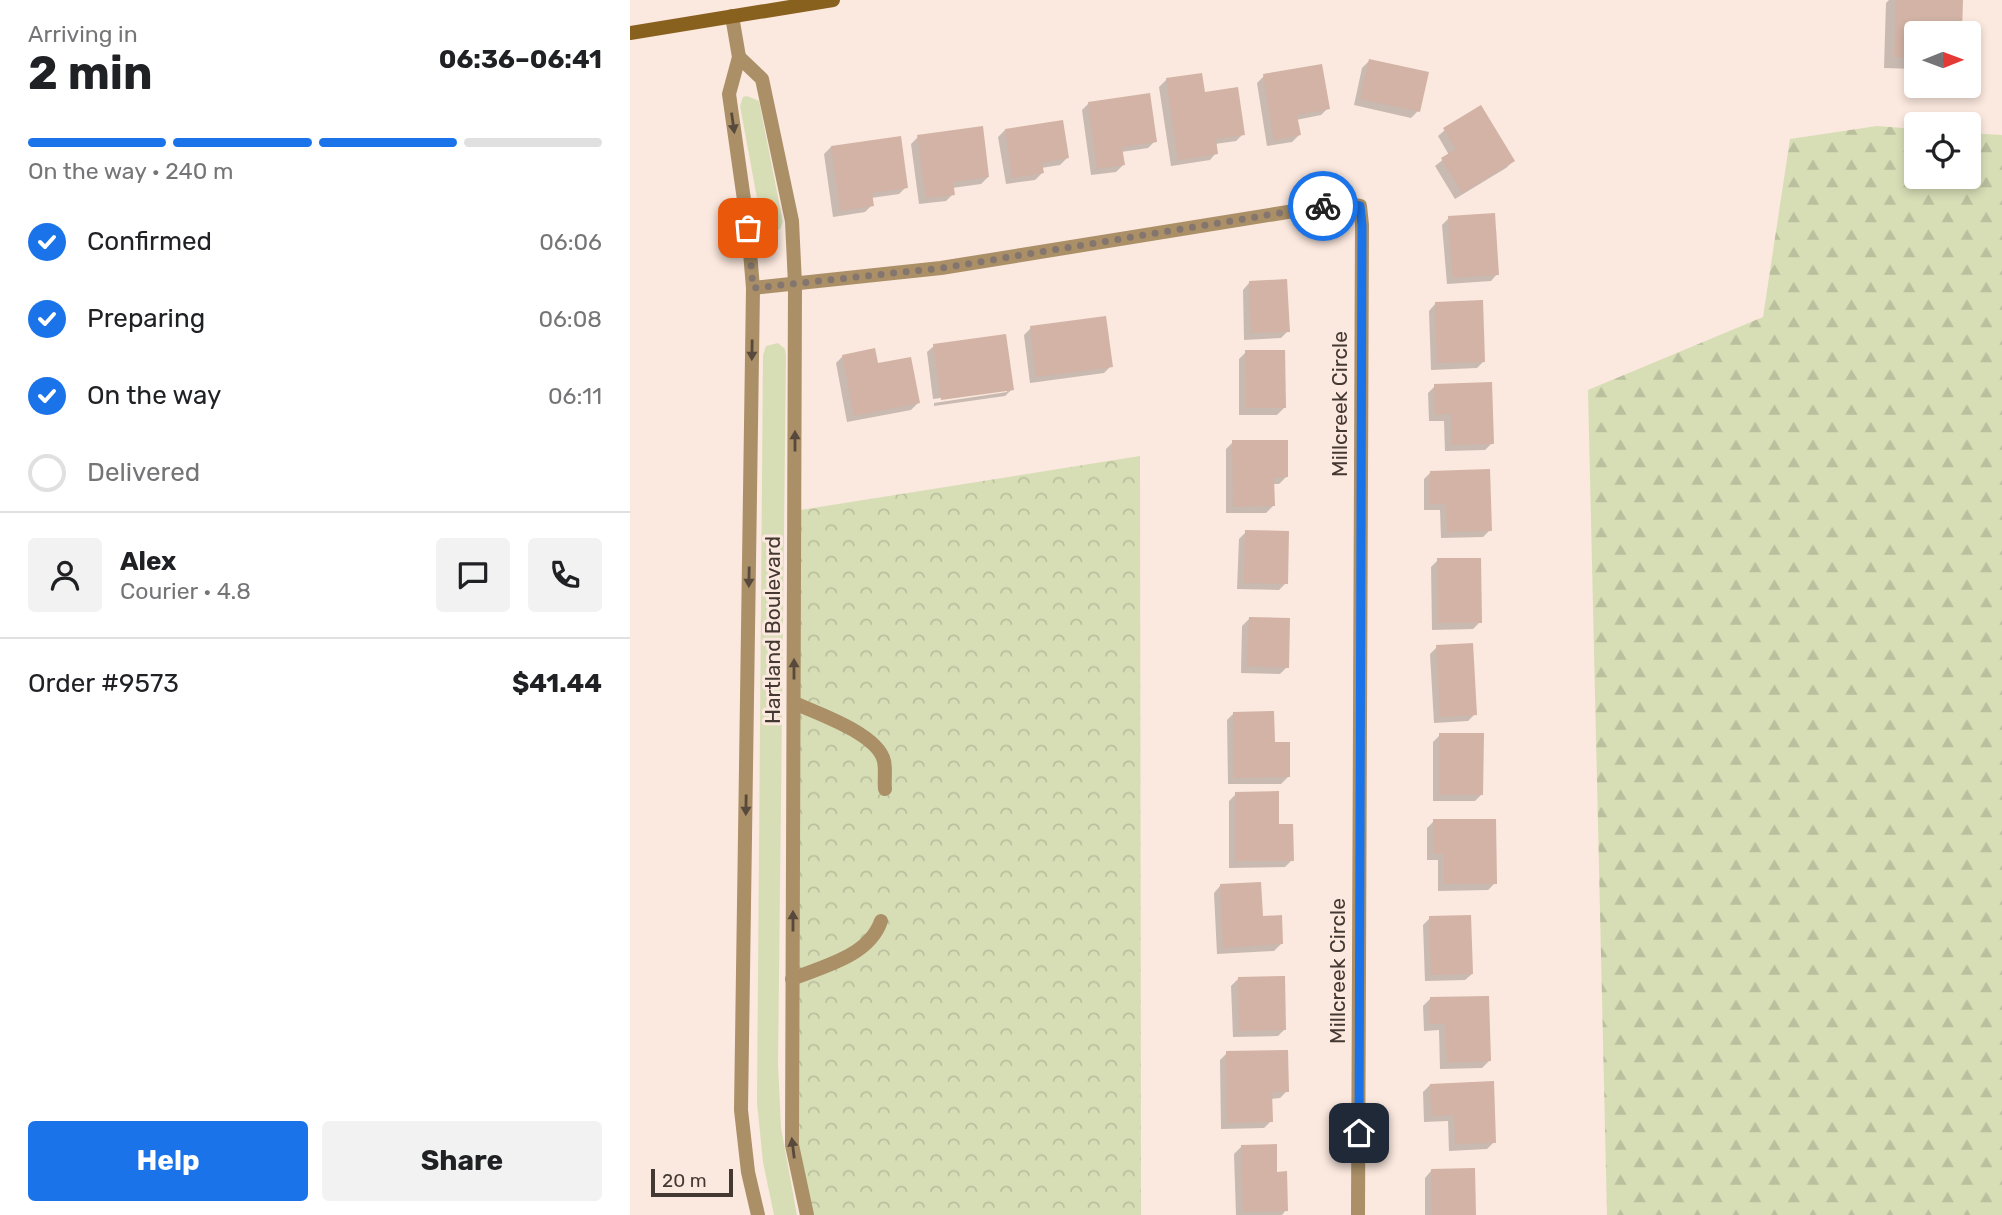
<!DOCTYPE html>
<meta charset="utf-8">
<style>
body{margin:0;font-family:Rubik,sans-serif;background:#f2f2f2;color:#202124;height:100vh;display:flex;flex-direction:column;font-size:26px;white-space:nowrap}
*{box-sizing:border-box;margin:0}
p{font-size:23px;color:#757577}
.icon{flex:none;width:38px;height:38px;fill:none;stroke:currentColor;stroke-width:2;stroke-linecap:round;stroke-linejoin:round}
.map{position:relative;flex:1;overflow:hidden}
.details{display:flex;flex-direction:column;background:#fff;width:630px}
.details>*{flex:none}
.needle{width:46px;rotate:89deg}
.tools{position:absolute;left:1274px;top:21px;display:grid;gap:14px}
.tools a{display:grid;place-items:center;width:77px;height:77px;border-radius:7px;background:#fff;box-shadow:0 4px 10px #0003;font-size:35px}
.scale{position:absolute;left:21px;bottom:18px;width:82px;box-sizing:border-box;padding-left:7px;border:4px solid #443832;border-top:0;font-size:19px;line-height:24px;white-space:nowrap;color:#443832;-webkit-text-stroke:5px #fbe8de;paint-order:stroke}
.pin{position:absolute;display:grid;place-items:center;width:60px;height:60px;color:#fff;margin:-30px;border-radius:14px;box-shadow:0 4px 10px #0006}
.courier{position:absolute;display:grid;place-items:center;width:70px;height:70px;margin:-35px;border:5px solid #1a73e8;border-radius:50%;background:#fff;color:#222;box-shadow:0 2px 9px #0007}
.head em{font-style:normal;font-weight:700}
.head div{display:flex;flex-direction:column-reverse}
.head{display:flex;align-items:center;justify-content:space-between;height:119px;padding:0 28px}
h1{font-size:46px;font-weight:700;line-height:52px}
.bar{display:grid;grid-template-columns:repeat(4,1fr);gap:10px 7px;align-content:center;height:84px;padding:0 28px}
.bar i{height:9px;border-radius:5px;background:#e0e0e0}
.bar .selected{background:#1a73e8}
.bar p{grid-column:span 4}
.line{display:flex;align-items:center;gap:18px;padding:0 28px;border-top:2px solid #e0e0e0}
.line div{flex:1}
.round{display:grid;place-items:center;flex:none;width:74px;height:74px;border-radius:7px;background:#f2f2f2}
ol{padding:0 28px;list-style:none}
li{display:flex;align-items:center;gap:21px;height:77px}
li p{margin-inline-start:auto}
li .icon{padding:7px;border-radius:50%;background:#1a73e8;color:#fff;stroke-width:4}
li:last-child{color:#757577}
li i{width:38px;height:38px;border:4px solid #e0e0e0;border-radius:50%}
.action{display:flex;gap:14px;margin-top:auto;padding:14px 28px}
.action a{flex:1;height:80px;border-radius:7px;background:#1a73e8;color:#fff;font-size:28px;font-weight:700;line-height:80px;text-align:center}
.action a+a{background:#f2f2f2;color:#202124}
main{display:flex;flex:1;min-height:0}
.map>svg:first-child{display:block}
</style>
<main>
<section class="details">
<div class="head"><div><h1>2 min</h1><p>Arriving in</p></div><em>06:36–06:41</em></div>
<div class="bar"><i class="selected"></i><i class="selected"></i><i class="selected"></i><i></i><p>On the way · 240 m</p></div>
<ol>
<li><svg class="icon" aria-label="check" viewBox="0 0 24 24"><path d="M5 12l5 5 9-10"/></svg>Confirmed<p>06:06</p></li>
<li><svg class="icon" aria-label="check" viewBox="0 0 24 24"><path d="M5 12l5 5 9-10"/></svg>Preparing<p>06:08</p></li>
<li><svg class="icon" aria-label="check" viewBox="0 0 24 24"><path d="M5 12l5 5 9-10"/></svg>On the way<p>06:11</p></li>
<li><i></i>Delivered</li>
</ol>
<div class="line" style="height:126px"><a class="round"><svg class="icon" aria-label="person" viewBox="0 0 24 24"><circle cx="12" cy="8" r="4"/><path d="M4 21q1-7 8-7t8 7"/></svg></a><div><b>Alex</b><p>Courier · 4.8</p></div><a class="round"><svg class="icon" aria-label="chat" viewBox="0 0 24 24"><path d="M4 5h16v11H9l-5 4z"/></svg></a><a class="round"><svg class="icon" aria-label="phone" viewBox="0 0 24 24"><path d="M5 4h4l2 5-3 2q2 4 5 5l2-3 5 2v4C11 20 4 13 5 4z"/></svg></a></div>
<div class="line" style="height:91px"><div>Order #9573</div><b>$41.44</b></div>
<div class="action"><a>Help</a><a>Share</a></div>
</section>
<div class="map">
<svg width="1372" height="1215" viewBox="0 0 1372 1215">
<defs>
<pattern id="forest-firs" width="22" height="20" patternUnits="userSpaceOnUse" patternTransform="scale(1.75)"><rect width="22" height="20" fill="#d7deb6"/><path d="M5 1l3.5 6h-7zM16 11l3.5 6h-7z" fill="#babf9d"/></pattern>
<pattern id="park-crowns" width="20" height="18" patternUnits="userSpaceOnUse" patternTransform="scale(1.75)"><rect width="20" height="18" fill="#d7deb6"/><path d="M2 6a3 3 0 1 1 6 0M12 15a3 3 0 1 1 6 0" fill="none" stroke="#babf9d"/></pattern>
</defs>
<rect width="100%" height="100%" fill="#fbe8de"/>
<g fill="#d7deb6">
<path d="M117,96L129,101L153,222L150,229L142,232L132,225L110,106L113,97Z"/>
<path d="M148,343L155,349L156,356L148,1064L151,1128L167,1215H144L133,1162L127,1103L133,355L136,346Z"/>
</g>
<path fill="url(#forest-firs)" d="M1247,126L1286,129V177H1339V133L1372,135V1215H977L958,390L1133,317L1160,139Z"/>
<path fill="url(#park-crowns)" d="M510,456L511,1215H177L162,1145L164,511Z"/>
<g fill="#0003">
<path d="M1259,0H1332L1331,33H1286V69L1254,68L1256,3Z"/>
<path d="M739,61L788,111L781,118L724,105L732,68Z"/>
<path d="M634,76L698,108L691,115L666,120L669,135L662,142L637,146L627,83Z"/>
<path d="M536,80L573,94L613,134L606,141L585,144L586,153L580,160L541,166L529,87Z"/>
<path d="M459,103L525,141L518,148L491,152L493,165L486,172L461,175L452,110Z"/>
<path d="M375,130L437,158L430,165L411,168L412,173L405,180L376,184L368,137Z"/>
<path d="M815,130L883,161L876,168L825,199L805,166L819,155L808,136Z"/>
<path d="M288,137L358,177L351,184L322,188L323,194L316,201L289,204L281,144Z"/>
<path d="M201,147L276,187L269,194L241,198L242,205L235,212L203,217L194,154Z"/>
<path d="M819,218L867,274L861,281L817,284L812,225Z"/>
<path d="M619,283L658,331L651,338L614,340L613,290Z"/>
<path d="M805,304L854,361L847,368L801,370L799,311Z"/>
<path d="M401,328L481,366L474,373L400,383L394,335Z"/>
<path d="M304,346L382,389L375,396L304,406V403L377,392V389L303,399L297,352Z"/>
<path d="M616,352L654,408L647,415H609V359Z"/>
<path d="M213,356L247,365L288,403L281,410L217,422L206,363Z"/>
<path d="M805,386L862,443L855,450L815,451L814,421H799L798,393Z"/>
<path d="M603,442L656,477L649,484H643V506L636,513H596V449Z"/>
<path d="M801,472L860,530L853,537L811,538L810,510H794V479Z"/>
<path d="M616,532L656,583L649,590L607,589L609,539Z"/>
<path d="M808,560L850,622L843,629L802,630L801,567Z"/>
<path d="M619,619L657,667L650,674L611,673L612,626Z"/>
<path d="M807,647L845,714L838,721L804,723L800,654Z"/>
<path d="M604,713L643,744L658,777L651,784H598L597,720Z"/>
<path d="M810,735L852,794L845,801H803V742Z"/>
<path d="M606,794L647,826L662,860L655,867L599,868V801Z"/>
<path d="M804,821L865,883L858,890L808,891V860H797V828Z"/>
<path d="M590,886L631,918L651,944L644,951L587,954L584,893Z"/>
<path d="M800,918L842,974L835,980L795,981L793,925Z"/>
<path d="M608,979L655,1029L648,1036L603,1037L601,986Z"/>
<path d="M800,999L859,1061L852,1068L810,1069L809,1030L794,1031L793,1006Z"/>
<path d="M597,1053L657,1091L650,1098L641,1099V1121L634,1128L591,1129L590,1060Z"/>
<path d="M800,1085L864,1142L857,1149L819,1151L818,1121L794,1122L793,1092Z"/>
<path d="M611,1147L646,1174L656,1210L652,1215H606L604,1154Z"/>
<path d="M801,1171L845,1215H795V1178Z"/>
</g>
<g fill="#d2b3a5">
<path d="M1266,0H1333L1332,33H1286V58L1264,57Z"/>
<path d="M739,59L799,72L790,112L730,99Z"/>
<path d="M692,64L700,109L667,115L671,135L644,140L633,74Z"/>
<path d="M572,73L575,92L608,87L615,135L586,139L588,154L548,160L536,78Z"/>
<path d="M520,93L527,142L492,147L495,165L467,169L458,102Z"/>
<path d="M851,105L885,161L832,193L811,158L826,149L813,128Z"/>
<path d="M433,120L439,158L412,163L414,173L382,178L375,129Z"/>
<path d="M353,126L359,177L323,182L325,195L296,198L287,135Z"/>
<path d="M271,136L278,188L242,193L244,206L210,211L201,146Z"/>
<path d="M865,213L869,275L823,278L818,216Z"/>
<path d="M657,279L660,332L621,333L619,281Z"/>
<path d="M853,300L855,362L807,363L805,302Z"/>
<path d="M476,316L483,367L406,377L400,326Z"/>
<path d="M376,334L384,390L311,400L303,344Z"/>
<path d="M245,348L248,363L281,357L290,403L224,416L212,355Z"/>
<path d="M615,350H655L656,408H616Z"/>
<path d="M862,382L864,444L822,445L821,414L805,415L804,384Z"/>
<path d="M602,440H658V477L644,478L645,506L603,507Z"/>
<path d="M860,469L862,531L817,532L816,504H800V471Z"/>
<path d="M615,530L659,531L658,584L614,583Z"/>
<path d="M807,558H851L852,623H808Z"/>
<path d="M619,617L660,618L659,668L617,666Z"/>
<path d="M843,643L847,715L810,717L806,645Z"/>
<path d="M644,711L645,742H660V777L604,778L603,712Z"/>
<path d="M809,733H854L853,795H809Z"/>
<path d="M649,791V824H663L664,861H605V792Z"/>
<path d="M803,819H866L867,884H814V854H803Z"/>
<path d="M631,882L633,916L652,915L653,944L593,948L590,884Z"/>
<path d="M841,915L843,974L801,975L799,916Z"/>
<path d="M655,976L656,1030L609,1031L608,977Z"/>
<path d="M859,996L861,1061L817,1063L815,1024H800V997Z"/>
<path d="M658,1050L659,1092H642L643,1122L597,1123L596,1051Z"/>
<path d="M864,1081L866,1143L825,1144L824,1115L801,1116L800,1084Z"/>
<path d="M647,1144V1172L657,1171L658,1211L613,1212L611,1145Z"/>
<path d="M845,1168L846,1215H802L801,1169Z"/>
</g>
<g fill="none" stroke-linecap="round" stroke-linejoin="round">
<g stroke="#aa8f67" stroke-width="14">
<path d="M164,703C187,713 248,734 254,761C256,770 254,780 255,789"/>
<path d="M162,979C194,966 239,956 251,921"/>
</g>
<g stroke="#aa8f67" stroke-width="14">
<path d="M102,16L109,57L99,94L118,228L123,288L111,1110L118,1172L128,1215"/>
<path d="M109,57L132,79L162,221L165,284L162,1145L177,1215"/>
<path d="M123,288L311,268L713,203L730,206L732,225L728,1215"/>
</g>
<path stroke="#89611e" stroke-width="14" d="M0,33L203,0"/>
</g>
<defs><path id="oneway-solid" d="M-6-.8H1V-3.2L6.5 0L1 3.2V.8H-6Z" transform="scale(1.75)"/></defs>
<g fill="#58493d">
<use href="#oneway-solid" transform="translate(103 123) rotate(82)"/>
<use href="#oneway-solid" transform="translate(122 350) rotate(91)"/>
<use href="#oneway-solid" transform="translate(165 441) rotate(-90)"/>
<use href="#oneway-solid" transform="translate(119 577) rotate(91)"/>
<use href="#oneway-solid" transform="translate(164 669) rotate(-90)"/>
<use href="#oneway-solid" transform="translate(116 805) rotate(91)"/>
<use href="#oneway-solid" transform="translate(163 921) rotate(-90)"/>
<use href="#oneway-solid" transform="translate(163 1148) rotate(-97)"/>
</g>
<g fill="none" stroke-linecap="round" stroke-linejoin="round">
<path stroke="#84766e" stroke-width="7" stroke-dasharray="0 12.6" d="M118,228L123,288L312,268L693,206"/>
<path stroke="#1a73e8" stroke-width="9" d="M693,206L713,203L730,206L732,225L729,1133"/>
</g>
<g text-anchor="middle" stroke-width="6" stroke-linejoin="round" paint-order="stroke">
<g font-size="21" fill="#443832" stroke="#fbe8de">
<text transform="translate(710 404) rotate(-90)" y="7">Millcreek Circle</text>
<text transform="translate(143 630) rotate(-90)" y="7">Hartland Boulevard</text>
<text transform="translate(708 971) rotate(-90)" y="7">Millcreek Circle</text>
</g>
</g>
</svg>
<div class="tools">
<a><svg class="needle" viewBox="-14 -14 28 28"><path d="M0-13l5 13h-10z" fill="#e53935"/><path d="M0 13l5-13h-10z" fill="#757577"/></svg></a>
<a><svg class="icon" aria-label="locate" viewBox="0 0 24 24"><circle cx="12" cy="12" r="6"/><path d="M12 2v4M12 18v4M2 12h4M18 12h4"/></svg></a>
</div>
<div class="scale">20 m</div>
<div class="pin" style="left:118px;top:228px;background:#ea580c"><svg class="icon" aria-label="bag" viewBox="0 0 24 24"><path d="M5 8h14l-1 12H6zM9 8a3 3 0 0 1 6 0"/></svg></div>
<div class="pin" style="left:729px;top:1133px;background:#1f2937"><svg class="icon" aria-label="home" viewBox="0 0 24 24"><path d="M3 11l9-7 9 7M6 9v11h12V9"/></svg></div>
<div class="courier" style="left:693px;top:206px"><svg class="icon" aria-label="bike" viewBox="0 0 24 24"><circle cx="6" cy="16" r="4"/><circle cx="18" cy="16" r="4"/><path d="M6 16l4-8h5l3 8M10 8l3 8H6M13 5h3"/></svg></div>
</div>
</main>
